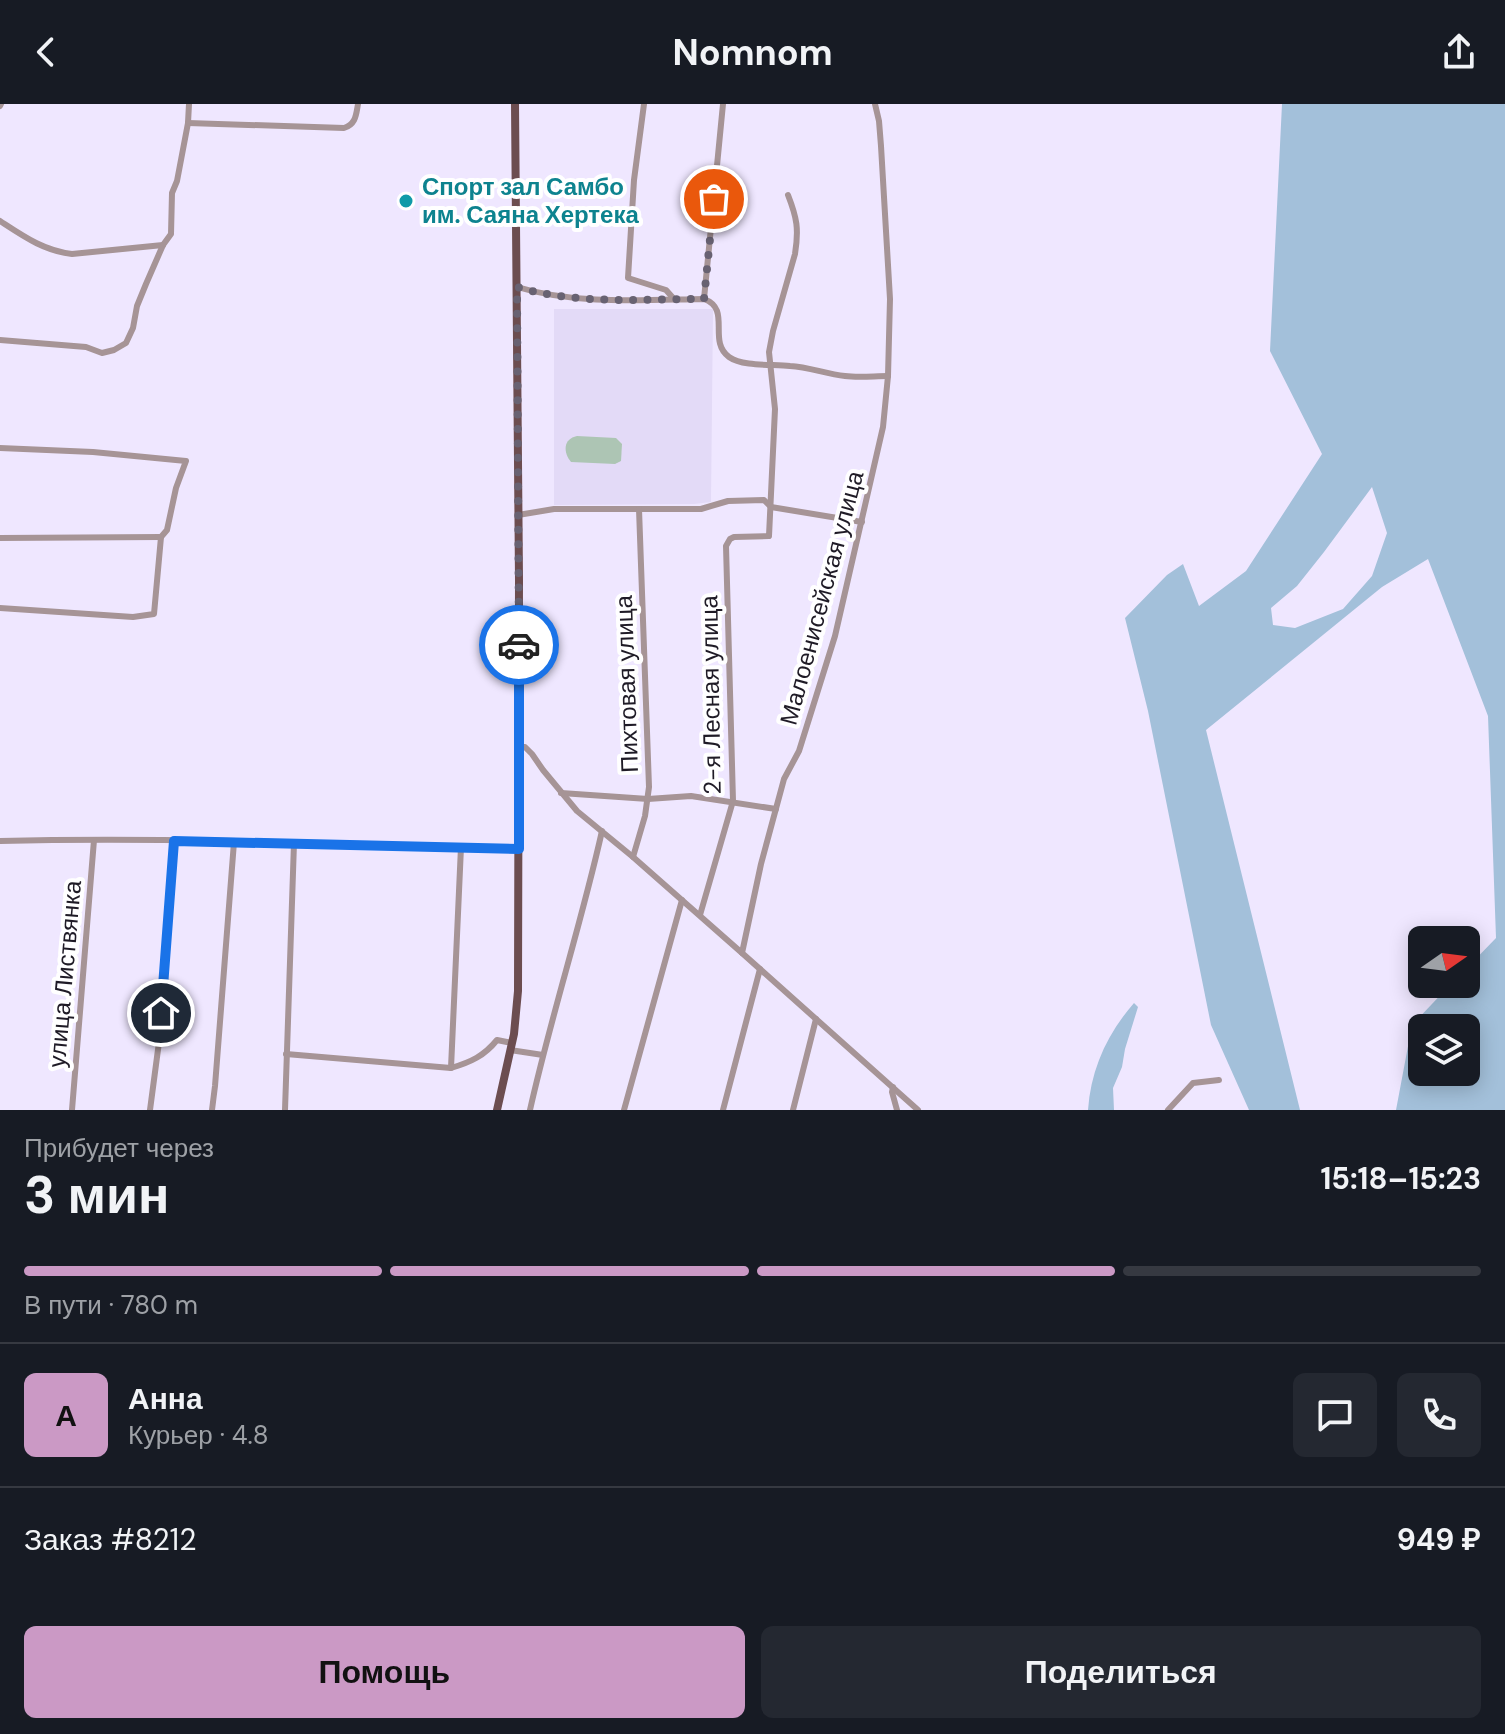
<!DOCTYPE html>
<html lang="ru">
<meta charset="utf-8">
<style>
body{margin:0;font-family:"DM Sans",sans-serif;background:#242831;color:#f1f3f6;height:100vh;display:flex;flex-direction:column;font-size:30px;white-space:nowrap}
*{box-sizing:border-box;margin:0}
p{font-size:26px;color:#9ea1a6}
.icon{flex:none;width:44px;height:44px;fill:none;stroke:currentColor;stroke-width:2;stroke-linecap:round;stroke-linejoin:round}
.map{position:relative;height:1006px;overflow:hidden}
.side{display:flex;flex-direction:column;background:#171b24;flex:1}
.side>*{flex:none}
.needle{width:52px;rotate:76deg}
.fabs{position:absolute;left:1408px;top:822px;display:grid;gap:16px}
.fabs a{display:grid;place-items:center;width:72px;height:72px;border-radius:12px;background:#171b24;box-shadow:0 4px 20px #0003;font-size:40px}
.pin{position:absolute;display:grid;place-items:center;width:68px;height:68px;color:#fff;margin:-34px;border:4px solid #fff;border-radius:50%;box-shadow:0 2px 8px #0007}
.courier{position:absolute;display:grid;place-items:center;width:80px;height:80px;margin:-40px;border:6px solid #1a73e8;border-radius:50%;background:#fff;color:#222;box-shadow:0 2px 10px #0007}
.summary em{font-style:normal;font-weight:700}
.summary div{display:flex;flex-direction:column-reverse}
.summary{display:flex;align-items:center;justify-content:space-between;height:136px;padding:0 24px}
h1{font-size:52px;font-weight:700;line-height:60px}
.bar{display:grid;grid-template-columns:repeat(4,1fr);gap:12px 8px;align-content:center;height:96px;padding:0 24px}
.bar i{height:10px;border-radius:6px;background:#363941}
.bar .current{background:#cb99c5}
.bar p{grid-column:span 4}
.line{display:flex;align-items:center;gap:20px;padding:0 24px;border-top:2px solid #363941}
.line div{flex:1}
.round{display:grid;place-items:center;flex:none;width:84px;height:84px;border-radius:12px;background:#242831}
.cta{display:flex;gap:16px;margin-top:auto;padding:16px 24px}
.cta a{flex:1;height:92px;border-radius:12px;background:#cb99c5;color:#111;font-size:32px;font-weight:700;line-height:92px;text-align:center}
.cta a+a{background:#242831;color:#f1f3f6}
header{display:flex;justify-content:space-between;align-items:center;height:104px;padding:0 24px;background:#171b24;font-size:36px;font-weight:700}
.map>svg:first-child{display:block}
</style>
<header><svg class="icon" aria-label="back" viewBox="0 0 24 24"><path d="M15 5l-7 7 7 7"/></svg>Nomnom<svg class="icon" aria-label="share" viewBox="0 0 24 24"><path d="M12 15V3M7 8l5-5 5 5M5 13v7h14v-7"/></svg></header>
<div class="map">
<svg width="1505" height="1006" viewBox="0 0 1505 1006">
<rect width="100%" height="100%" fill="#efe7ff"/>
<path fill="#e3daf7" d="M554,205H713L711,398L694,400L554,401Z"/>
<path fill="#adc5b4" d="M577,332L616,334L622,340L621,357L615,360L571,358C563,348 563,335 577,332Z"/>
<g fill="#a3c0da" fill-rule="evenodd">
<path d="M1282,0H1505V1006H1396L1412,921L1451,880H1466V865L1496,834L1488,612L1428,455L1382,483L1206,626L1300,1006H1249L1211,921L1148,607L1125,514L1167,471L1183,460L1199,502L1246,467L1322,350L1270,247ZM1372,383L1387,429L1372,472L1343,505L1295,524L1273,521L1271,504L1297,482L1324,448ZM1422,924H1466V968H1422Z"/>
<path d="M1134,899L1138,903L1125,945L1122,963L1113,984L1114,1006H1088C1091,965 1107,930 1134,899Z"/>
</g>
<g fill="none" stroke-linecap="round" stroke-linejoin="round">
<g stroke="#a69496" stroke-width="6">
<path d="M644,0L634,76L628,174L666,186L674,195"/>
<path d="M875,0L879,17L881,42L890,195L888,272L883,323L835,532L799,647L784,675L761,760L742,849L918,1006"/>
<path d="M0,2L1,0"/>
<path d="M188,19L344,24C356,20 356,11 358,0"/>
<path d="M0,117C23,132 44,147 72,150L163,141"/>
<path d="M517,183C577,201 642,196 704,195C732,205 707,237 729,253C743,263 773,260 790,262C809,263 826,270 845,272C859,274 874,272 888,272"/>
<path d="M704,195L723,0"/>
<path d="M0,236L86,243L102,249L114,246L126,239L133,224L137,202L146,180L163,141L171,130L172,89L177,77L188,19L189,0"/>
<path d="M0,344L93,348L186,357L176,384L167,426L161,433L154,510L133,513L0,504"/>
<path d="M518,411L554,405H701L728,397L764,396L771,403L862,418"/>
<path d="M0,434L161,433"/>
<path d="M519,643H525L532,650L543,666L577,707L633,753L742,849"/>
<path d="M561,689L648,695L691,692L776,705"/>
<path d="M0,737C173,733 346,740 519,745"/>
<path d="M633,753L645,712L649,683L639,405"/>
<path d="M700,811L733,697L726,442L730,435L734,433L769,432L775,305L769,248L773,227L795,150C799,125 797,114 788,91"/>
<path d="M510,946L543,951"/>
<path d="M286,950L451,964L461,743"/>
<path d="M451,964C471,958 484,952 497,936L512,939"/>
<path d="M893,983L892,988L897,1006"/>
<path d="M72,1006L94,736"/>
<path d="M150,1006L159,938L174,737"/>
<path d="M212,1006L215,982L234,738"/>
<path d="M285,1006L294,739"/>
<path d="M530,1006C551,912 581,821 602,727"/>
<path d="M624,1006L682,796"/>
<path d="M723,1006L760,865"/>
<path d="M793,1006L816,915"/>
<path d="M1168,1006L1193,979L1219,976"/>
</g>
<path stroke="#6c4d50" stroke-width="8" d="M497,1006L514,930L518,887L519,476L515,0"/>
</g>
<g fill="none" stroke-linecap="round" stroke-linejoin="round">
<path stroke="#686272" stroke-width="8" stroke-dasharray="0 14.4" d="M519,541L517,183C577,201 643,195 704,195L714,95"/>
<path stroke="#1a73e8" stroke-width="10" d="M161,909L174,737L519,745V541"/>
</g>
<circle fill="#0f9aa8" stroke="#fff" stroke-width="3" cx="406" cy="97" r="8"/>
<g text-anchor="middle" stroke-width="8" stroke-linejoin="round" paint-order="stroke">
<g font-size="24" font-weight="bold" fill="#0d838f" stroke="#fff" text-anchor="start">
<text x="422" y="91">Спорт зал Самбо<tspan x="422" dy="28">им. Саяна Хертека</tspan></text>
</g>
<g font-size="24" fill="#1f1b26" stroke="#fff">
<text transform="translate(822 494) rotate(-75)" y="8">Малоенисейская улица</text>
<text transform="translate(627 580) rotate(-92)" y="8">Пихтовая улица</text>
<text transform="translate(711 591) rotate(-91)" y="8">2-я Лесная улица</text>
<text transform="translate(65 870) rotate(-85)" y="8">улица Листвянка</text>
</g>
</g>
</svg>
<div class="fabs">
<a><svg class="needle" viewBox="-14 -14 28 28"><path d="M0-13l5 13h-10z" fill="#e53935"/><path d="M0 13l5-13h-10z" fill="#9ea1a6"/></svg></a>
<a><svg class="icon" aria-label="layers" viewBox="0 0 24 24"><path d="M12 4l9 5-9 5-9-5zM3 14l9 5 9-5"/></svg></a>
</div>
<div class="pin" style="left:714px;top:95px;background:#ea580c"><svg class="icon" aria-label="bag" viewBox="0 0 24 24"><path d="M5 8h14l-1 12H6zM9 8a3 3 0 0 1 6 0"/></svg></div>
<div class="pin" style="left:161px;top:909px;background:#1f2937"><svg class="icon" aria-label="home" viewBox="0 0 24 24"><path d="M3 11l9-7 9 7M6 9v11h12V9"/></svg></div>
<div class="courier" style="left:519px;top:541px"><svg class="icon" aria-label="car" viewBox="0 0 24 24"><path d="M5 17H2v-5l4-1 3-4h7l3 4 3 1v5h-3M9 17h6M6 11h13"/><circle cx="7" cy="17" r="2"/><circle cx="17" cy="17" r="2"/></svg></div>
</div>
<section class="side">
<div class="summary"><div><h1>3 мин</h1><p>Прибудет через</p></div><em>15:18–15:23</em></div>
<div class="bar"><i class="current"></i><i class="current"></i><i class="current"></i><i></i><p>В пути · 780 m</p></div>
<div class="line" style="height:144px"><b class="round" style="background:#cb99c5;color:#111">А</b><div><b>Анна</b><p>Курьер · 4.8</p></div><a class="round"><svg class="icon" aria-label="chat" viewBox="0 0 24 24"><path d="M4 5h16v11H9l-5 4z"/></svg></a><a class="round"><svg class="icon" aria-label="phone" viewBox="0 0 24 24"><path d="M5 4h4l2 5-3 2q2 4 5 5l2-3 5 2v4C11 20 4 13 5 4z"/></svg></a></div>
<div class="line" style="height:104px"><div>Заказ #8212</div><b>949 ₽</b></div>
<div class="cta"><a>Помощь</a><a>Поделиться</a></div>
</section>
